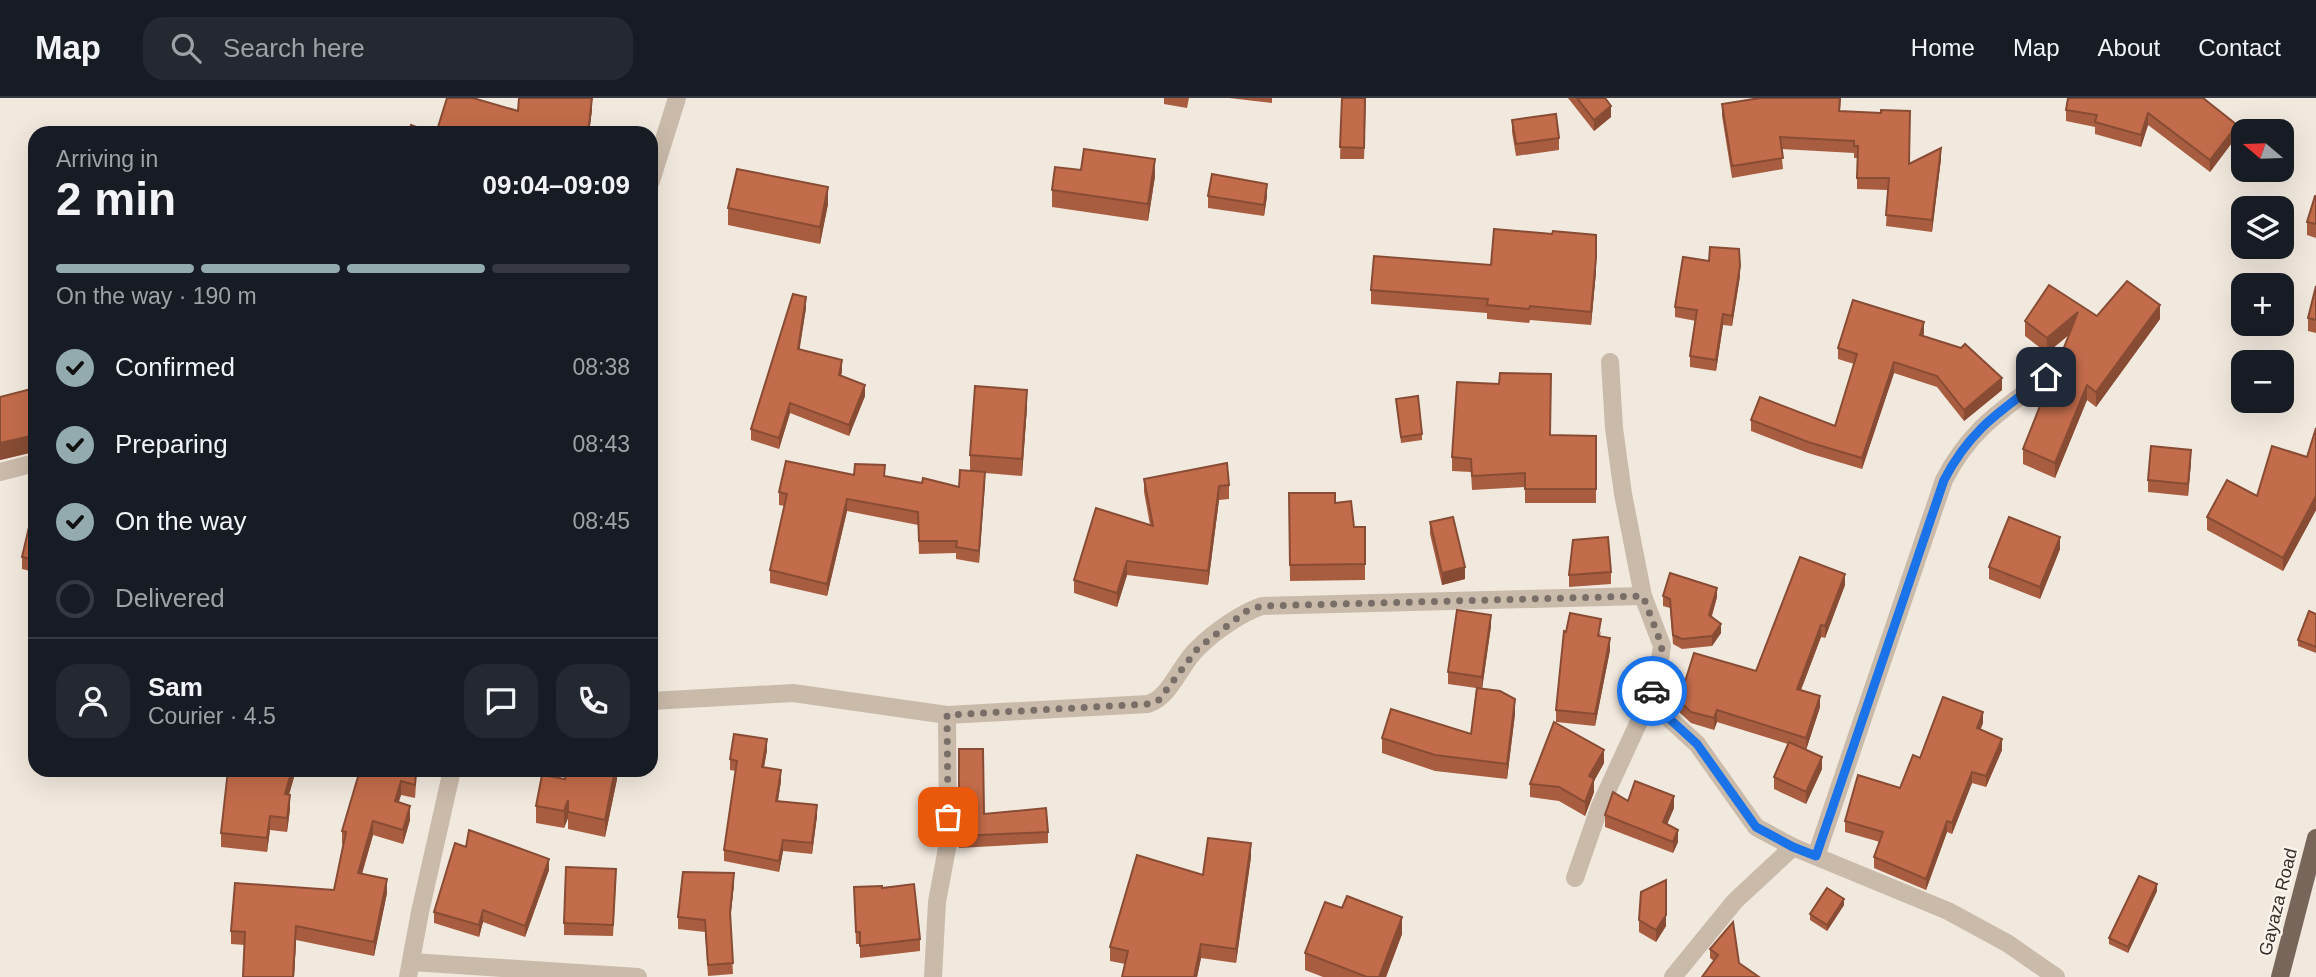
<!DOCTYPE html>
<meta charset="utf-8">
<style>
body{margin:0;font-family:Arial,sans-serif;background:#242831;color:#f1f3f6;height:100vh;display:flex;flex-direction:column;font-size:26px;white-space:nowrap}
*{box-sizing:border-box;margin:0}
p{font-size:23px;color:#9ea1a6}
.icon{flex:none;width:38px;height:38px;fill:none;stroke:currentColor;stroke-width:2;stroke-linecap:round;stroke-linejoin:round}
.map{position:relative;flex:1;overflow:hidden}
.drawer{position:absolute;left:28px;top:28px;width:630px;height:651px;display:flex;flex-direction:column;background:#171b24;border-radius:21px;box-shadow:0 7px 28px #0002}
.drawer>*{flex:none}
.needle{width:46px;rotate:289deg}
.buttons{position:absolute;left:2231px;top:21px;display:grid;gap:14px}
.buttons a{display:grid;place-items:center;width:63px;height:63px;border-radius:14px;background:#171b24;box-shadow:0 7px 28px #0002;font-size:35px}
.pin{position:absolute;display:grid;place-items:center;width:60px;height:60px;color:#fff;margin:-30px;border-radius:14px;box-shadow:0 4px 10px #0006}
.courier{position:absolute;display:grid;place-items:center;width:70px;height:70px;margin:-35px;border:5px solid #1a73e8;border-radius:50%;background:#fff;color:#222;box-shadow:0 2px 9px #0007}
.headline em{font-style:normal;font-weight:600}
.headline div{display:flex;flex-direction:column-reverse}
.headline{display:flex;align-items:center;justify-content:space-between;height:119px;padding:0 28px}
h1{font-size:46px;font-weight:600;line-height:52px}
.bar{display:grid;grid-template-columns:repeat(4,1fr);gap:10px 7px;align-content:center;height:84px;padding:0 28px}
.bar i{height:9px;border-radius:5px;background:#363941}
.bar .selected{background:#93abaf}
.bar p{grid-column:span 4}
.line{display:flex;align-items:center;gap:18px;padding:0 28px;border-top:2px solid #363941}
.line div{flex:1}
.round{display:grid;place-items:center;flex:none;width:74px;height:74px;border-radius:21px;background:#242831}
ol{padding:0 28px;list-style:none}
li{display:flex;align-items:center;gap:21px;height:77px}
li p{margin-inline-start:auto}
li .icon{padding:7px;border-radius:50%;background:#93abaf;color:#111;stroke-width:4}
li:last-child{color:#9ea1a6}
li i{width:38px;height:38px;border:4px solid #363941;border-radius:50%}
header{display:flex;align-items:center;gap:42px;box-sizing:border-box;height:98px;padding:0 35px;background:#171b24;border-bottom:2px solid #363941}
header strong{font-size:33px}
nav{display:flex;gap:38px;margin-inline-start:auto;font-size:24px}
.search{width:490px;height:63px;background:#242831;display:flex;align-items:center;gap:18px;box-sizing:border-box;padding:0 24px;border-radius:21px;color:#9ea1a6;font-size:26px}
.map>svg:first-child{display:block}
</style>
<header>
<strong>Map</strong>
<div class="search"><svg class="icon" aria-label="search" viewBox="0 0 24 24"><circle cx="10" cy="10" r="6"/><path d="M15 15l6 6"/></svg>Search here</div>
<nav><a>Home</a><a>Map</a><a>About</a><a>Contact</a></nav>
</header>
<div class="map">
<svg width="2316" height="879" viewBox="0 0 2316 879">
<rect width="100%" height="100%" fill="#f2e9de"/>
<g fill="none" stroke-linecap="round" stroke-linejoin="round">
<g stroke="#cabaaa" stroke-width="18">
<path d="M651,83L677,0"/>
<path d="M0,374L35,365"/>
<path d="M1649,602L1697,646L1756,729L1793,749L1948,813L2007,845L2056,879"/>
<path d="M651,603L793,595L947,617L1148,606C1171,599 1180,566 1198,550C1214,534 1241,515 1262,508L1643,498"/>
<path d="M1816,758L1944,382C1971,330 2001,313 2046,279"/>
<path d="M1575,780L1600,708L1649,602L1658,575L1662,548L1643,498L1623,396L1614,330L1610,264"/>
<path d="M412,864L638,879"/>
<path d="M408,879L420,814L452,672"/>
<path d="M933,879L937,804L948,745L947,617"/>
<path d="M1673,879L1735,803L1793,749"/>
</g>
<path stroke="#79665b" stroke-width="18" d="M2280,879L2316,740"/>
</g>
<g fill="#a85d40">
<path d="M1164,0H1189L1187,10L1164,6Z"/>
<path d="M1229,0H1272V5Z"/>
<path d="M1342,0H1366L1364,61H1340Z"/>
<path d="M1568,0H1605L1611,19L1594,33Z"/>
<path d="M1841,0L1840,13L1909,66L1941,61L1932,134L1886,128L1888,92L1857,91V60H1854V55L1781,51L1783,71L1732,80L1722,18V6Z"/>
<path d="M2203,0L2237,38L2210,74L2148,27L2141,49L2095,36V29L2066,23V12Z"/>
<path d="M592,12L589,35H438V29L518,13Z"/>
<path d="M1512,22L1559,40V52L1516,58L1512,34Z"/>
<path d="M1081,72L1155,78L1148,123L1052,109V92Z"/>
<path d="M1208,98H1267L1264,118L1208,110Z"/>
<path d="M2316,98V140L2307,137V124Z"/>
<path d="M828,106L820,146L728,127V110Z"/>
<path d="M1491,167L1596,174L1591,227L1530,222L1529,225L1487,221V215L1371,206V192Z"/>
<path d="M1740,178L1732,228L1723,227L1716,273L1690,269V258L1696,223L1675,219V209Z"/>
<path d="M2316,188V235L2308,233V220Z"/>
<path d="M806,210L799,251L842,273L841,278L865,298L849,338L790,315L779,351L751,342V331Z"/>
<path d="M2097,218L2160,221L2096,309L2087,302L2055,380L2023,366V351L2050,289L2065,269L2063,267V252L2069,237L2047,255L2025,238V223Z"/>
<path d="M1924,235L1923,238L2002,292L1964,323L1937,289L1894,275L1862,371L1808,355L1751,333V322L1835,328L1854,266L1838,261V250Z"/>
<path d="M35,290V354L0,362Z"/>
<path d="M1396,301L1422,336V342L1401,345Z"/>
<path d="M1027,309L1022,378L985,375L979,465L956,461V455L919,456L918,427L847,413L827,498L770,485V472L785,408L779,407V394L854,377L885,378L922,385L959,389L970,373V357Z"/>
<path d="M2316,330V412L2283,473L2207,432V419L2257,398L2307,359Z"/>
<path d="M1550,337L1596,338V405H1525V389L1472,392L1471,374L1452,373V359Z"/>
<path d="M2191,364L2188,398L2148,394V382Z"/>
<path d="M1144,381L1229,387V401L1219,402L1208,487L1127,477L1117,509L1074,495V482L1150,427L1144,394Z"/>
<path d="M1289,395L1335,405L1354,429H1365V482L1290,483Z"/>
<path d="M1430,424L1465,481L1442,487L1430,436Z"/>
<path d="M35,431V474L22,471V459Z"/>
<path d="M2060,451L2040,501L1989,481V469Z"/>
<path d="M1611,474V486L1569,489V477Z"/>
<path d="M1845,487L1825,540L1821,539L1801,592L1820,609L1806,652L1822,671L1806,706L1774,691V679L1788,646L1717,624L1714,632L1691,625L1679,614V603L1756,573Z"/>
<path d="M1663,498L1717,499L1712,518L1721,535L1712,548L1682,551L1673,546L1670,510L1663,508Z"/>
<path d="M2316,516V555L2298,548V542Z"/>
<path d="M1491,528L1482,591L1515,616L1507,681L1435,673L1382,655V640L1471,636L1476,590L1448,586V574Z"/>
<path d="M1601,533L1600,538L1610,552L1595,628L1556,624V612Z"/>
<path d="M1983,625L1980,632L2002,652L1986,689L1972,685L1952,736L1947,734L1926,792L1874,770V759L1880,744L1845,734V723L1900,690Z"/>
<path d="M959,651L984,716L1048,734V745L959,750Z"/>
<path d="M767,652L764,669L781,683L778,703L817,718L812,756L783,753L779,774L724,763V752L736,673L730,672V661Z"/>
<path d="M1604,665L1594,683V694L1585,718L1559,703L1530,699V686Z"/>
<path d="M228,672H296L289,697L290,711L287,734L270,732L267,754L221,749V735Z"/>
<path d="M360,672H417L415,700L401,697L398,704L410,722L403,746L373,737L362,776L387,795L374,858L296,842L294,879H243L245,847L231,846V833L334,792L343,746H342V733Z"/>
<path d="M617,672V681L605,739L568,731V720L564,730L536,725V708L565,681Z"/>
<path d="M1628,703L1674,710L1667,726L1678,744L1673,755L1605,729V717Z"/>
<path d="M466,749L549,772L525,839L483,824L479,839L434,825V814Z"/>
<path d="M1251,759L1236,865L1201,860L1197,879H1122L1125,866L1110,863V849L1203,777Z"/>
<path d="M616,782L613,838L564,837V825Z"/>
<path d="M734,786L730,821L733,876L708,878L705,834L678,831V819Z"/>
<path d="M854,789L882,790L920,841V853L860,860V846H856Z"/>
<path d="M2157,793L2128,855L2109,846V840Z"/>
<path d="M1844,807L1827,833L1810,822V816Z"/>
<path d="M1639,822L1666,828L1656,844L1639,834Z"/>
<path d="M1402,836L1386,879H1323L1305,872V855Z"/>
<path d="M1710,851L1739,865L1714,863L1710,860Z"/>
</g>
<g fill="#884c34">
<path d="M592,0V12L589,35H588Z"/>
<path d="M1611,8V19L1594,33V22Z"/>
<path d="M2148,15V27L2141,49V37Z"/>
<path d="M2237,27V38L2210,74V62Z"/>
<path d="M1941,50V61L1932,134V122Z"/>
<path d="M1155,61V78L1148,123V106Z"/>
<path d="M1267,86V98L1264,118V107Z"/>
<path d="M828,89V106L820,146V129Z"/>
<path d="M1596,160V174L1591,227V214Z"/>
<path d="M1740,168V178L1732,228V218Z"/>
<path d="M806,199V210L798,262V251Z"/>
<path d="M2160,207V221L2096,309V294Z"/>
<path d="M2078,214V229L2047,255V240Z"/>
<path d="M1723,216V227L1716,273V262Z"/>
<path d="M1924,224V235L1920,249V237Z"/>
<path d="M842,262V273L839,288V277Z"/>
<path d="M1894,264V275L1862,371V360Z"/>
<path d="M2002,280V292L1964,323V312Z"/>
<path d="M865,287V298L849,338V327Z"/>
<path d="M2087,287V302L2055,380V365Z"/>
<path d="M1027,292V309L1022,378V361Z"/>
<path d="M790,305V315L779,351V340Z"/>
<path d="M32,337V354L0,362V345Z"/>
<path d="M2191,352V364L2188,398V386Z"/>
<path d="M985,374V386L979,465V453Z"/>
<path d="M1219,388V402L1208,487V473Z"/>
<path d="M2316,398V412L2283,473V460Z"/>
<path d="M847,401V413L827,498V486Z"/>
<path d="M2060,439V451L2040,501V489Z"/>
<path d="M1127,463V477L1117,509V495Z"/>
<path d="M1465,469V481L1442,487V475Z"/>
<path d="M1845,476V487L1825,540V528Z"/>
<path d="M1717,490V499L1709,526V517Z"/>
<path d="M1491,517V528L1482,591V579Z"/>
<path d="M1721,526V535L1712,548V538Z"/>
<path d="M1821,527V539L1797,602V591Z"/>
<path d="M1610,540V552L1595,628V616Z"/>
<path d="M1820,598V609L1806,652V640Z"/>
<path d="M1515,601V616L1507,681V666Z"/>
<path d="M1717,612V624L1714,632V620Z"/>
<path d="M1983,614V625L1977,641V630Z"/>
<path d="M767,641V652L762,680V669Z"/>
<path d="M2002,641V652L1986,689V678Z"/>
<path d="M1604,652V665L1594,683V694L1585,718V704L1589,678Z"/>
<path d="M1822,659V671L1806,706V694Z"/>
<path d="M292,672H296L285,710V696Z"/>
<path d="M615,672H617V681L605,739V722Z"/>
<path d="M781,672V683L776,714V703Z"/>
<path d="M1972,674V685L1952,736V725Z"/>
<path d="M401,683V697L395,717V703Z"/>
<path d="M290,697V711L287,734V720Z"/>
<path d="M1674,698V710L1663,736V724Z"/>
<path d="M568,702V720L564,730V713Z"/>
<path d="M817,707V718L812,756V745Z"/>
<path d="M410,708V722L403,746V732Z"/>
<path d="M270,718V732L267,754V740Z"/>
<path d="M373,723V737L358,789V775Z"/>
<path d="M1947,723V734L1926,792V781Z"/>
<path d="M1678,732V744L1673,755V744Z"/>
<path d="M783,742V753L779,774V763Z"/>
<path d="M1251,745V759L1236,865V851Z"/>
<path d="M549,761V772L525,839V828Z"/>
<path d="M734,775V786L730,825V814Z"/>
<path d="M387,781V795L374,858V844Z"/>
<path d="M2157,786V793L2128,855V849Z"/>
<path d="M1666,794V828L1656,844V832Z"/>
<path d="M1844,801V807L1827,833V827Z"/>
<path d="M483,812V824L479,839V827Z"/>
<path d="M1402,819V836L1386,879H1379Z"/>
<path d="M296,828V842L294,879H293Z"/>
<path d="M1201,846V860L1197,879H1194Z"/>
</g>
<g fill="#c36c4b" stroke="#884c34" stroke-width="2">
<path d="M447,0H473L518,13L519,0H592L588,35H516L484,31L483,35H460L438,29Z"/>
<path d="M1342,0H1365L1364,50L1340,49Z"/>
<path d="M1577,0H1605L1611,8L1594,22Z"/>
<path d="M1760,0H1840L1839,13L1881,15V12L1910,13L1909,66L1941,50L1932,122L1886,117L1889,80H1857L1858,48H1854V43L1780,39L1783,60L1732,68L1722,6Z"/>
<path d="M2068,0H2203L2237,27L2210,62L2148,15L2141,37L2095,24L2097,17L2066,12Z"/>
<path d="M1556,16L1559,40L1516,46L1512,22Z"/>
<path d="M411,27L432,35H408Z"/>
<path d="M1084,51L1155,61L1148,106L1052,92L1055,69L1081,72Z"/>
<path d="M737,71L828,89L820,129L728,110Z"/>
<path d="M1212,76L1267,86L1264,107L1208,98Z"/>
<path d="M2315,98H2316V126L2307,124Z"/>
<path d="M1494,131L1552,136L1553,133L1596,137V160L1591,214L1530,208L1529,211L1487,207L1488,201L1371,192L1374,158L1491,167Z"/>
<path d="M1710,149L1739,151L1740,168L1732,218L1723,216L1716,262L1690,258L1697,212L1675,209L1683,159L1709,163Z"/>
<path d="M2127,183L2160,207L2096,294L2087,287L2055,365L2023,351L2048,288L2050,289L2072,259L2063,252L2078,214L2047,240L2025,223L2049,187L2097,218Z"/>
<path d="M2316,188V222L2308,220Z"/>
<path d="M793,196L806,199L798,251L842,262L839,277L865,287L849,327L790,305L779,340L751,331Z"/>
<path d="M1853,202L1924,224L1920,237L1961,250L1965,246L2002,280L1964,312L1937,278L1894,264L1862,360L1808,344L1751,322L1760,299L1835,328L1857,256L1838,250Z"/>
<path d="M1500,275L1551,276L1550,337L1596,338V391H1525V375L1472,378L1471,361L1452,359L1457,284L1499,286Z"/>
<path d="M975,288L1027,292L1022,361L970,357Z"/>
<path d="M35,290V337L0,345V299Z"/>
<path d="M1418,298L1422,336L1401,339L1396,301Z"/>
<path d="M2316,330V398L2283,460L2207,419L2227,382L2257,398L2272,348L2307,359Z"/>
<path d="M2151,348L2191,352L2188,386L2148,382Z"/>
<path d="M786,363L854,377L855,366L885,367L884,378L922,385L923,380L959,389L960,372L985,374L979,453L956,449L957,443H919L918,414L847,401L827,486L770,472L787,396L779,394Z"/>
<path d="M1227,365L1229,387L1219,388L1208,473L1127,463L1117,495L1074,482L1096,410L1153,428L1144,381Z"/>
<path d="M1289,395H1335V405L1351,403L1354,429H1365V466L1290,467Z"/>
<path d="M1453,419L1465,469L1442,475L1430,424Z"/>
<path d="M2009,419L2060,439L2040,489L1989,469Z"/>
<path d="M29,429L35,431V462L22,459Z"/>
<path d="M1608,439L1611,474L1569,477L1573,442Z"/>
<path d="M1800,459L1845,476L1825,528L1821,527L1797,591L1820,598L1806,640L1717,612L1714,620L1691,614L1679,603L1694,555L1756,573Z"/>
<path d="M1670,475L1717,490L1709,517L1721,526L1712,538L1682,541L1673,537L1670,501L1663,498Z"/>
<path d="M1457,512L1491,517L1482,579L1448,574Z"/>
<path d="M2309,513L2316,516V549L2298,542Z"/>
<path d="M1570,515L1601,521L1598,538L1610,540L1595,616L1556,612L1564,533L1566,534Z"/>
<path d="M1477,590L1500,593L1515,601L1507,666L1435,657L1382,640L1391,611L1471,636Z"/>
<path d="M1943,599L1983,614L1977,630L2002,641L1986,678L1972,674L1952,725L1947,723L1926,781L1874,759L1883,734L1845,723L1858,677L1900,690L1913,657L1920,660Z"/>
<path d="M1554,624L1604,652L1589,678L1594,681L1585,704L1559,689L1530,686Z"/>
<path d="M734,636L767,641L762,669L781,672L776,703L817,707L812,745L783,742L779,763L724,752L737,663L730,661Z"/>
<path d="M1789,644L1822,659L1806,694L1774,679Z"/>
<path d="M959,651H983L984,716L1046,710L1048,734L959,738Z"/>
<path d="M228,672H292L285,696L290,697L287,720L270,718L267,740L221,735Z"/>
<path d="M360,672H416L415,687L401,683L395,703L410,708L403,732L373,723L358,775L387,781L374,844L296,828L293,879H243L245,834L231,833L235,785L334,792L346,734L342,733Z"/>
<path d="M567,672H615L605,722L568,714V702L564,713L536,708L542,677L565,681Z"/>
<path d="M1635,683L1674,698L1663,724L1678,732L1673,744L1605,717L1613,694L1628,703Z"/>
<path d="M469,732L549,761L525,828L483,812L479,827L434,814L455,745L466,749Z"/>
<path d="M1208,740L1251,745L1236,851L1201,846L1194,879H1122L1128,853L1110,849L1137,757L1203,777Z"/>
<path d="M566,769L616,771L613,827L564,825Z"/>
<path d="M683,774L734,775L730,814L733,865L708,867L705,822L678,819Z"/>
<path d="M2139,778L2157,786L2128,849L2109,840Z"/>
<path d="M1666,782V817L1656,832L1639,822L1641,794Z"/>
<path d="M914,786L920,841L860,848V834H856L854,789L882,788V790Z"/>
<path d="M1827,790L1844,801L1827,827L1810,816Z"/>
<path d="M1347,798L1402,819L1379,879H1367L1305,855L1325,804L1342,810Z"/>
<path d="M1733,824L1739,865L1759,879H1702L1718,857L1710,851Z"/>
</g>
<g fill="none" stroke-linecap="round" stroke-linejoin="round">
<path stroke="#796f68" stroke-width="7" stroke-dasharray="0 12.6" d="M948,719L947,617L1148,606L1158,603L1198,550L1248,512L1262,508L1643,498L1662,548L1658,575L1652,593"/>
<path stroke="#1a73e8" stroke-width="9" d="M1652,593L1649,602L1697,646L1756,729L1793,749L1816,758L1944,382C1971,330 2001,313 2046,279"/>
</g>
<g text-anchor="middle" stroke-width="5" stroke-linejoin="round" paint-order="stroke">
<g font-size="18" fill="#382e29" stroke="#faf3eb">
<text transform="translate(2278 804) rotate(-76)" y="6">Gayaza Road</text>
</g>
</g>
</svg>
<div class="buttons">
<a><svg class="needle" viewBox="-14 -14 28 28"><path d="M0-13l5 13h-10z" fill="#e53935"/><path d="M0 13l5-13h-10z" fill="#9ea1a6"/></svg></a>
<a><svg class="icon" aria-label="layers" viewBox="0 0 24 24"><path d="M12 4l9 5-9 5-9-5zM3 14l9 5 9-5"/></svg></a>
<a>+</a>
<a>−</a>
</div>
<div class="pin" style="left:948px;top:719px;background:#ea580c"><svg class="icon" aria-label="bag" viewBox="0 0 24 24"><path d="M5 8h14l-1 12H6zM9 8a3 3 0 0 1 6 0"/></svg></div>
<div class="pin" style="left:2046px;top:279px;background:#1f2937"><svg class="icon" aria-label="home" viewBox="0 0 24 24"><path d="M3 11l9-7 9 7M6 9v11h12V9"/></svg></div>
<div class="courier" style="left:1652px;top:593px"><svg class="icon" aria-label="car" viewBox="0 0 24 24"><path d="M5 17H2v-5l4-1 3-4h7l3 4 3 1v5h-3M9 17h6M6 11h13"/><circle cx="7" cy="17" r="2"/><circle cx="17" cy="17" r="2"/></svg></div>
<section class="drawer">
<div class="headline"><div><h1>2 min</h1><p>Arriving in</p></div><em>09:04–09:09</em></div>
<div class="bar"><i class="selected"></i><i class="selected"></i><i class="selected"></i><i></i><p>On the way · 190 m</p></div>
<ol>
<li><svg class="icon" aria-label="check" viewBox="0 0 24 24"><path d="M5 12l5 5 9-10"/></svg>Confirmed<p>08:38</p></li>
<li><svg class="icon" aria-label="check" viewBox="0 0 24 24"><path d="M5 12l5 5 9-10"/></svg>Preparing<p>08:43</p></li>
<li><svg class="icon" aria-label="check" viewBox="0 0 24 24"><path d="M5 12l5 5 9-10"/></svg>On the way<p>08:45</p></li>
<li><i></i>Delivered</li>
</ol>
<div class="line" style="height:126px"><a class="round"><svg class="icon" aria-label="person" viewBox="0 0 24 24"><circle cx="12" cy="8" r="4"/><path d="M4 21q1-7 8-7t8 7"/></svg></a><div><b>Sam</b><p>Courier · 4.5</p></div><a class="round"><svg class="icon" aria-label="chat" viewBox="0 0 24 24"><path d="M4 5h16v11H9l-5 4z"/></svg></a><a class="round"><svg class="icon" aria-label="phone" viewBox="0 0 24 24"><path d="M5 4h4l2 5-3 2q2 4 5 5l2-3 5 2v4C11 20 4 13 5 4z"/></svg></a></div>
</section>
</div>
